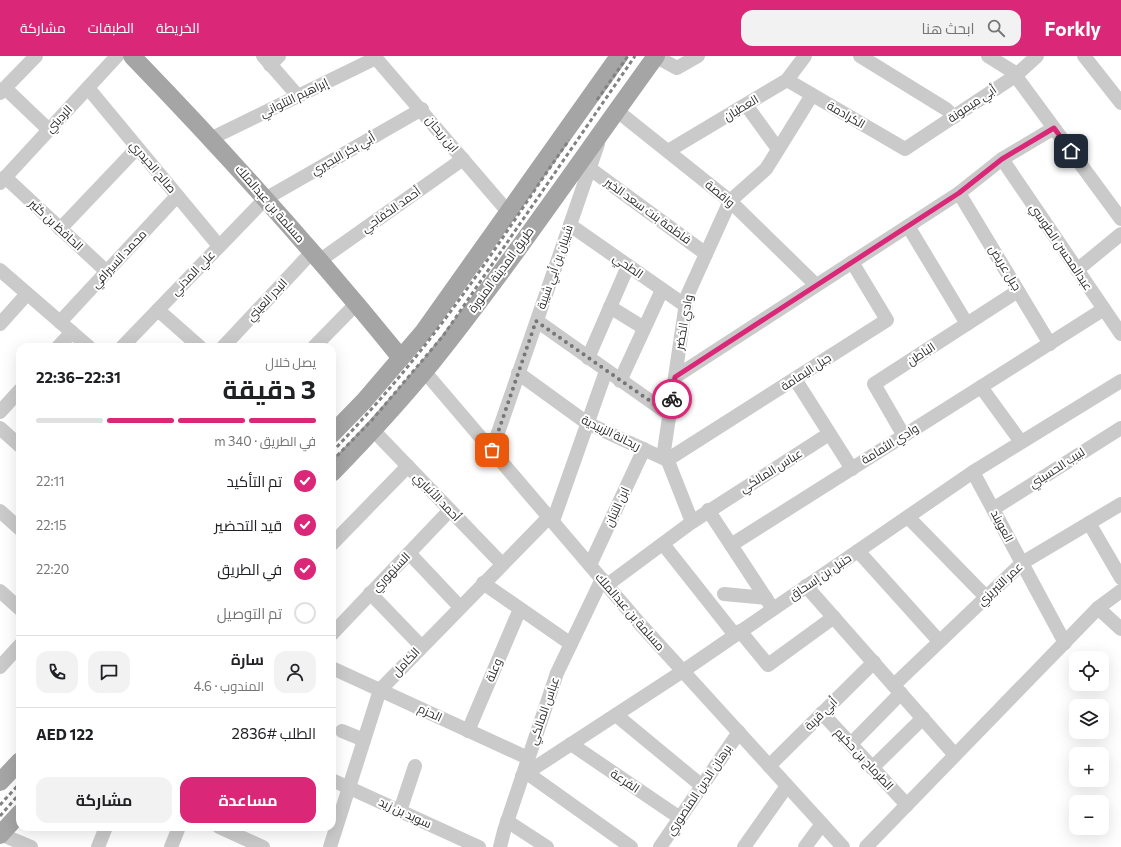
<!DOCTYPE html>
<html lang="ar">
<meta charset="utf-8">
<style>
body{margin:0;font-family:Commissioner,Cairo,sans-serif;background:#f2f2f2;color:#202124;direction:rtl;height:100vh;display:flex;flex-direction:column;font-size:15px;white-space:nowrap}
*{box-sizing:border-box;margin:0}
p{font-size:13px;color:#757577}
.icon{flex:none;width:22px;height:22px;fill:none;stroke:currentColor;stroke-width:2;stroke-linecap:round;stroke-linejoin:round}
.map{position:relative;flex:1;overflow:hidden;direction:ltr}
.details{position:absolute;left:16px;top:287px;width:320px;height:488px;display:flex;flex-direction:column;background:#fff;border-radius:12px;box-shadow:0 4px 16px #0002;direction:rtl}
.details>*{flex:none}
.fabs{position:absolute;left:1069px;top:595px;display:grid;gap:8px}
.fabs a{display:grid;place-items:center;width:40px;height:40px;border-radius:8px;background:#fff;box-shadow:0 4px 16px #0002;font-size:20px}
.pin{position:absolute;display:grid;place-items:center;width:34px;height:34px;color:#fff;margin:-17px;border-radius:8px;box-shadow:0 2px 6px #0006}
.courier{position:absolute;display:grid;place-items:center;width:40px;height:40px;margin:-20px;border:3px solid #db2777;border-radius:50%;background:#fff;color:#222;box-shadow:0 1px 5px #0007}
.summary em{font-style:normal;font-weight:700}
.summary div{display:flex;flex-direction:column-reverse}
.summary{display:flex;align-items:center;justify-content:space-between;height:68px;padding:0 20px}
h1{font-size:26px;font-weight:700;line-height:30px}
.bar{display:grid;grid-template-columns:repeat(4,1fr);gap:6px 4px;align-content:center;height:48px;padding:0 20px}
.bar i{height:5px;border-radius:3px;background:#e0e0e0}
.bar .on{background:#db2777}
.bar p{grid-column:span 4}
.line{display:flex;align-items:center;gap:10px;padding:0 20px;border-top:1px solid #e0e0e0}
.line div{flex:1}
.round{display:grid;place-items:center;flex:none;width:42px;height:42px;border-radius:12px;background:#f2f2f2}
ol{padding:0 20px;list-style:none}
li{display:flex;align-items:center;gap:12px;height:44px}
li p{margin-inline-start:auto}
li .icon{padding:4px;border-radius:50%;background:#db2777;color:#fff;stroke-width:4}
li:last-child{color:#757577}
li i{width:22px;height:22px;border:2px solid #e0e0e0;border-radius:50%}
.cta{display:flex;gap:8px;margin-top:auto;padding:8px 20px}
.cta a{flex:1;height:46px;border-radius:12px;background:#db2777;color:#fff;font-size:16px;font-weight:700;line-height:46px;text-align:center}
.cta a+a{background:#f2f2f2;color:#202124}
header{display:flex;align-items:center;gap:24px;box-sizing:border-box;height:56px;padding:0 20px;background:#db2777;color:#fff}
header strong{font-size:19px}
nav{display:flex;gap:22px;margin-inline-start:auto;font-size:14px}
.search{width:280px;height:36px;background:#f2f2f2;display:flex;align-items:center;gap:10px;box-sizing:border-box;padding:0 14px;border-radius:12px;color:#757577;font-size:15px}
.map>svg:first-child{display:block}
</style>
<header>
<strong>Forkly</strong>
<div class="search"><svg class="icon" aria-label="search" viewBox="0 0 24 24"><circle cx="10" cy="10" r="6"/><path d="M15 15l6 6"/></svg>ابحث هنا</div>
<nav><a>الخريطة</a><a>الطبقات</a><a>مشاركة</a></nav>
</header>
<div class="map">
<svg width="1121" height="791" viewBox="0 0 1121 791">
<rect width="100%" height="100%" fill="#fff"/>
<g fill="none" stroke-linecap="round" stroke-linejoin="round">
<g stroke="#cacaca" stroke-width="14">
<path d="M263,0L298,40"/>
<path d="M374,0L509,157"/>
<path d="M655,0L677,12L698,0"/>
<path d="M860,0L946,53L954,61"/>
<path d="M988,0L1012,15L1121,163"/>
<path d="M1084,0L1121,47"/>
<path d="M270,9L279,0"/>
<path d="M787,24L905,93L1015,20L1037,0"/>
<path d="M5,32L49,74"/>
<path d="M88,32L219,190"/>
<path d="M0,37L36,0"/>
<path d="M746,49L778,93"/>
<path d="M616,54L730,145L816,229"/>
<path d="M212,82L376,2"/>
<path d="M668,95L787,24L805,0"/>
<path d="M1002,103L1121,278"/>
<path d="M589,112L706,198"/>
<path d="M5,121L107,216"/>
<path d="M0,127L117,0"/>
<path d="M959,137L1050,288"/>
<path d="M570,169L686,250"/>
<path d="M908,170L967,268"/>
<path d="M60,173L137,92"/>
<path d="M319,205L463,103"/>
<path d="M0,214L89,291"/>
<path d="M1077,214L1121,178"/>
<path d="M610,251L644,272"/>
<path d="M158,254L200,291"/>
<path d="M537,265L670,359"/>
<path d="M60,266L177,140"/>
<path d="M0,268L27,238"/>
<path d="M58,291L72,276"/>
<path d="M122,291L265,143L422,53"/>
<path d="M223,291L312,196"/>
<path d="M314,291L357,247"/>
<path d="M588,302L628,210"/>
<path d="M424,315L640,568L843,791"/>
<path d="M518,317L587,367L667,404L887,264L852,206"/>
<path d="M675,321L959,137L1002,103L1054,72"/>
<path d="M795,323L852,413"/>
<path d="M620,325L662,234"/>
<path d="M981,331L1021,386"/>
<path d="M0,356L20,334"/>
<path d="M0,372L20,390"/>
<path d="M373,374L502,508"/>
<path d="M904,380L874,328L1018,235"/>
<path d="M492,394L598,88"/>
<path d="M973,416L1065,587"/>
<path d="M993,453L1121,372"/>
<path d="M708,454L773,553"/>
<path d="M0,455L20,473"/>
<path d="M908,461L986,541"/>
<path d="M553,465L606,315"/>
<path d="M692,466L829,378"/>
<path d="M1089,467L1121,522"/>
<path d="M332,488L408,410"/>
<path d="M663,488L735,579"/>
<path d="M731,489L1104,253"/>
<path d="M858,495L939,585"/>
<path d="M409,497L460,551"/>
<path d="M590,509L644,393"/>
<path d="M483,527L571,588"/>
<path d="M607,529L692,466L664,395L687,240L730,145L766,113L812,39"/>
<path d="M806,530L955,699"/>
<path d="M0,535L20,553"/>
<path d="M370,537L421,590"/>
<path d="M724,538L766,542"/>
<path d="M1098,552L1121,573"/>
<path d="M740,575L768,609L834,561"/>
<path d="M332,578L450,454"/>
<path d="M0,611L20,589"/>
<path d="M332,612L528,702"/>
<path d="M894,629L1022,507L1121,448"/>
<path d="M822,657L907,749"/>
<path d="M616,659L702,730"/>
<path d="M342,675L364,684"/>
<path d="M468,675L520,553"/>
<path d="M571,688L680,762"/>
<path d="M851,688L901,637"/>
<path d="M769,710L874,606"/>
<path d="M872,712L923,662"/>
<path d="M527,717L631,791"/>
<path d="M522,720L683,615L973,416L1121,325"/>
<path d="M332,724L479,791"/>
<path d="M400,755L415,710"/>
<path d="M507,765L547,791"/>
<path d="M219,771L263,791"/>
<path d="M0,778L31,791"/>
<path d="M98,791L106,771"/>
<path d="M171,791L179,771"/>
<path d="M330,791L380,634L549,461"/>
<path d="M500,791L504,775L557,617L602,523"/>
<path d="M660,791L739,676"/>
<path d="M744,791L787,730"/>
<path d="M805,791L822,768"/>
<path d="M866,791L1098,552L1121,535"/>
</g>
<g stroke="#a5a5a5" stroke-width="18">
<path d="M132,0C226,97 316,197 401,302"/>
<path d="M332,378L364,345L424,275L619,0"/>
<path d="M332,417C367,381 401,344 433,305C511,207 582,102 656,0"/>
<path d="M0,726L20,705"/>
<path d="M0,779L20,757"/>
</g>
<g stroke="#828282" stroke-width="3" stroke-dasharray="4 3" stroke-linecap="butt">
<path d="M597,44L628,0"/>
<path d="M332,396C378,348 420,298 459,244C497,192 532,137 569,84"/>
<path d="M332,405L372,364L443,280L635,0"/>
<path d="M0,749L20,727"/>
<path d="M0,760L20,737"/>
</g>
</g>
<g fill="none" stroke-linecap="round" stroke-linejoin="round">
<path stroke="#767676" stroke-width="4" stroke-dasharray="0 7.2" d="M492,394L536,265L670,359L672,343"/>
<path stroke="#db2777" stroke-width="5" d="M672,343L675,321L959,137L1002,103L1054,72L1071,95"/>
</g>
<g text-anchor="middle" stroke-width="4" stroke-linejoin="round" paint-order="stroke">
<g font-size="12" fill="#2d2d2d" stroke="#fff">
<text transform="translate(294 42) rotate(-26)" y="4">إبراهيم التلواني</text>
<text transform="translate(972 48) rotate(-34)" y="4">أبي ميمونة</text>
<text transform="translate(741 52) rotate(-31)" y="4">العطيان</text>
<text transform="translate(846 59) rotate(30)" y="4">الكرادمة</text>
<text transform="translate(59 63) rotate(-47)" y="4">الرديني</text>
<text transform="translate(442 78) rotate(50)" y="4">ابن ريحان</text>
<text transform="translate(343 98) rotate(-30)" y="4">أبي بكر البحيري</text>
<text transform="translate(153 111) rotate(50)" y="4">صالح الحيدري</text>
<text transform="translate(720 138) rotate(40)" y="4">واقصة</text>
<text transform="translate(270 148) rotate(49)" y="4">مسلمة بن عبدالملك</text>
<text transform="translate(391 154) rotate(-35)" y="4">أحمد الخفاجي</text>
<text transform="translate(648 155) rotate(36)" y="4">فاطمة بنت سعد الخير</text>
<text transform="translate(56 169) rotate(43)" y="4">الحافظ بن كثير</text>
<text transform="translate(1061 191) rotate(56)" y="4">عبدالمحسن الطوسي</text>
<text transform="translate(119 203) rotate(-47)" y="4">محمد السيرافي</text>
<text transform="translate(628 210) rotate(35)" y="4">الطحي</text>
<text transform="translate(555 211) rotate(-71)" y="4">شيبان بن أبي شيبة</text>
<text transform="translate(1005 212) rotate(59)" y="4">جبل عريض</text>
<text transform="translate(501 214) rotate(-54)" y="4">طريق المدينة المنورة</text>
<text transform="translate(193 217) rotate(-46)" y="4">علي المدني</text>
<text transform="translate(267 244) rotate(-47)" y="4">البدر العيني</text>
<text transform="translate(684 266) rotate(-80)" y="4">وادي الخضر</text>
<text transform="translate(921 298) rotate(-33)" y="4">الباطن</text>
<text transform="translate(806 316) rotate(-33)" y="4">جبل اليمامة</text>
<text transform="translate(611 377) rotate(26)" y="4">ريحانة الزبيدية</text>
<text transform="translate(890 388) rotate(-32)" y="4">وادي الثمامة</text>
<text transform="translate(1057 412) rotate(-33)" y="4">لبيب الحسيني</text>
<text transform="translate(771 415) rotate(-32)" y="4">عباس المالكي</text>
<text transform="translate(437 441) rotate(46)" y="4">أحمد الأنباري</text>
<text transform="translate(617 451) rotate(-65)" y="4">ابن التبان</text>
<text transform="translate(1002 470) rotate(62)" y="4">العويند</text>
<text transform="translate(391 516) rotate(-46)" y="4">السنهوري</text>
<text transform="translate(820 521) rotate(-34)" y="4">حنبل بن إسحاق</text>
<text transform="translate(1000 528) rotate(-43)" y="4">عمر التبريزي</text>
<text transform="translate(630 556) rotate(49)" y="4">مسلمة بن عبدالملك</text>
<text transform="translate(406 606) rotate(-47)" y="4">الكامل</text>
<text transform="translate(494 614) rotate(-67)" y="4">وعلة</text>
<text transform="translate(544 655) rotate(-71)" y="4">عباس المالكي</text>
<text transform="translate(430 657) rotate(25)" y="4">الحزم</text>
<text transform="translate(821 658) rotate(-45)" y="4">أبي قربة</text>
<text transform="translate(864 703) rotate(47)" y="4">الطرماح بن حكيم</text>
<text transform="translate(625 725) rotate(34)" y="4">الفرعة</text>
<text transform="translate(699 734) rotate(-56)" y="4">برهان الدين المنصوري</text>
<text transform="translate(405 757) rotate(25)" y="4">سويد بن زيد</text>
</g>
</g>
</svg>
<div class="fabs">
<a><svg class="icon" aria-label="locate" viewBox="0 0 24 24"><circle cx="12" cy="12" r="6"/><path d="M12 2v4M12 18v4M2 12h4M18 12h4"/></svg></a>
<a><svg class="icon" aria-label="layers" viewBox="0 0 24 24"><path d="M12 4l9 5-9 5-9-5zM3 14l9 5 9-5"/></svg></a>
<a>+</a>
<a>−</a>
</div>
<div class="pin" style="left:492px;top:394px;background:#ea580c"><svg class="icon" aria-label="bag" viewBox="0 0 24 24"><path d="M5 8h14l-1 12H6zM9 8a3 3 0 0 1 6 0"/></svg></div>
<div class="pin" style="left:1071px;top:95px;background:#1f2937"><svg class="icon" aria-label="home" viewBox="0 0 24 24"><path d="M3 11l9-7 9 7M6 9v11h12V9"/></svg></div>
<div class="courier" style="left:672px;top:343px"><svg class="icon" aria-label="bike" viewBox="0 0 24 24"><circle cx="6" cy="16" r="4"/><circle cx="18" cy="16" r="4"/><path d="M6 16l4-8h5l3 8M10 8l3 8H6M13 5h3"/></svg></div>
<section class="details">
<div class="summary"><div><h1>3 دقيقة</h1><p>يصل خلال</p></div><em>22:31–22:36</em></div>
<div class="bar"><i class="on"></i><i class="on"></i><i class="on"></i><i></i><p>في الطريق · 340 m</p></div>
<ol>
<li><svg class="icon" aria-label="check" viewBox="0 0 24 24"><path d="M5 12l5 5 9-10"/></svg>تم التأكيد<p>22:11</p></li>
<li><svg class="icon" aria-label="check" viewBox="0 0 24 24"><path d="M5 12l5 5 9-10"/></svg>قيد التحضير<p>22:15</p></li>
<li><svg class="icon" aria-label="check" viewBox="0 0 24 24"><path d="M5 12l5 5 9-10"/></svg>في الطريق<p>22:20</p></li>
<li><i></i>تم التوصيل</li>
</ol>
<div class="line" style="height:72px"><a class="round"><svg class="icon" aria-label="person" viewBox="0 0 24 24"><circle cx="12" cy="8" r="4"/><path d="M4 21q1-7 8-7t8 7"/></svg></a><div><b>سارة</b><p>المندوب · 4.6</p></div><a class="round"><svg class="icon" aria-label="chat" viewBox="0 0 24 24"><path d="M4 5h16v11H9l-5 4z"/></svg></a><a class="round"><svg class="icon" aria-label="phone" viewBox="0 0 24 24"><path d="M5 4h4l2 5-3 2q2 4 5 5l2-3 5 2v4C11 20 4 13 5 4z"/></svg></a></div>
<div class="line" style="height:52px"><div>الطلب #2836</div><b>AED 122</b></div>
<div class="cta"><a>مساعدة</a><a>مشاركة</a></div>
</section>
</div>
